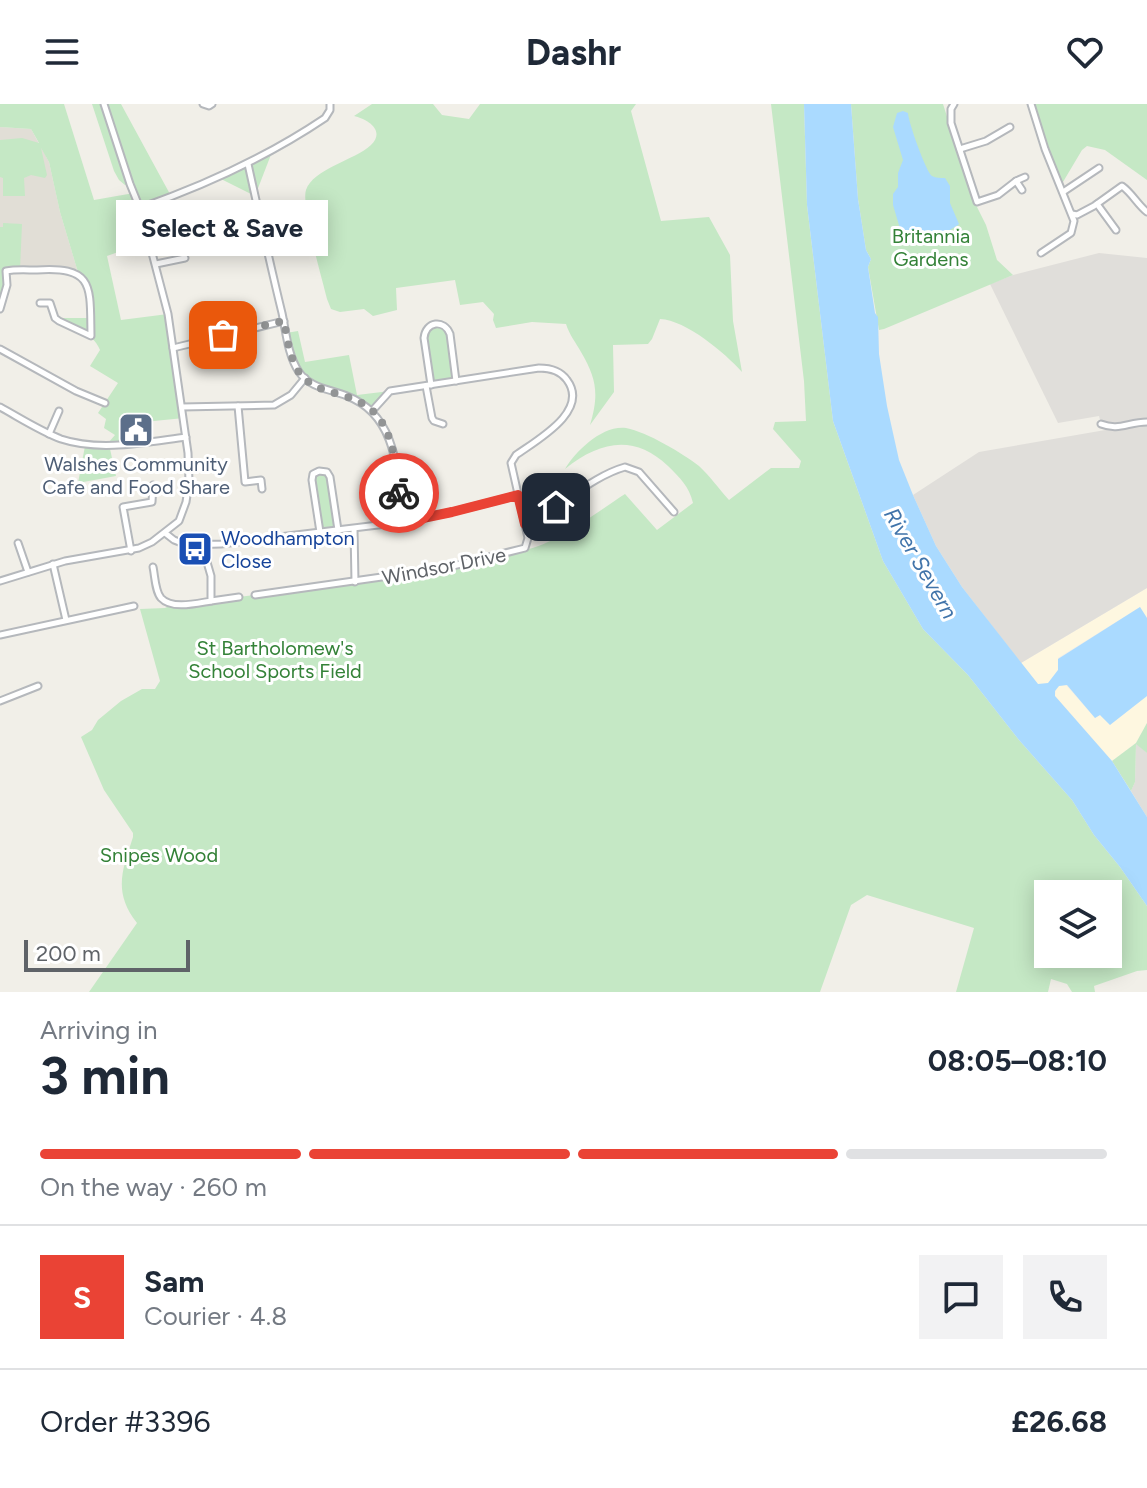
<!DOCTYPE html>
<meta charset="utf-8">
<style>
body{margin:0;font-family:Figtree,sans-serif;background:#f2f2f3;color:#1f2937;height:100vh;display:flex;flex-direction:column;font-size:30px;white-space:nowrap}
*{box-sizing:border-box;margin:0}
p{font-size:26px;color:#747a83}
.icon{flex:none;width:44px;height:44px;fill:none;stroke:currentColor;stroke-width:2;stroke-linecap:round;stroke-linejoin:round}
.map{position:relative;height:888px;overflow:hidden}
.sheet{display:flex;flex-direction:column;background:#fff;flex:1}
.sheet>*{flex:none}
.fabs{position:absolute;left:1034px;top:776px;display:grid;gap:16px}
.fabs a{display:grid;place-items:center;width:88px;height:88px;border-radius:0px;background:#fff;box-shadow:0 4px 20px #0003;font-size:40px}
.scale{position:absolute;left:24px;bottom:20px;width:166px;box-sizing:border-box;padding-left:8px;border:4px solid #5f6368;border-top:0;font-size:22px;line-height:28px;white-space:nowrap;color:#5f6368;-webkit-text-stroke:6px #fff;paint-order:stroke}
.pin{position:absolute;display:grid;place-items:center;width:68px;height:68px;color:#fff;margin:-34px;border-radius:16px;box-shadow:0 4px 12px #0006}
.courier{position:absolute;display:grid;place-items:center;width:80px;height:80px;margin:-40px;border:6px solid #ea4335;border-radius:50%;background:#fff;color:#222;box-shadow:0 2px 10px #0007}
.bubble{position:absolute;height:56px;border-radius:0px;background:#fff;box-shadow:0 4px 20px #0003;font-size:26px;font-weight:700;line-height:56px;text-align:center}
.summary em{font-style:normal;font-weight:700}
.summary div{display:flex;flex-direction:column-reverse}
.summary{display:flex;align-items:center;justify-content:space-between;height:136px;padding:0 40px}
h1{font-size:52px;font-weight:700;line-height:60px}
.bar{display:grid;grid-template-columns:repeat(4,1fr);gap:12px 8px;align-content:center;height:96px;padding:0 40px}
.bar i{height:10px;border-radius:6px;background:#e0e1e3}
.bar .selected{background:#ea4335}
.bar p{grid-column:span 4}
.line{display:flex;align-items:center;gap:20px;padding:0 40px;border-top:2px solid #e0e1e3}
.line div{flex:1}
.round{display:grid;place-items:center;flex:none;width:84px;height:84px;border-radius:0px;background:#f2f2f3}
header{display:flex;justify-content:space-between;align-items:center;height:104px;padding:0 40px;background:#fff;font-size:36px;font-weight:700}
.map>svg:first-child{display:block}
</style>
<header><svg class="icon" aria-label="menu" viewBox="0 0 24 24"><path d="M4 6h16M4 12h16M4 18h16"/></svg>Dashr<svg class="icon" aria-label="heart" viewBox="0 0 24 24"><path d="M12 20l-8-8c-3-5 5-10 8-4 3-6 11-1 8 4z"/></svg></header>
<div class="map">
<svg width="1147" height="888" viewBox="0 0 1147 888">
<rect width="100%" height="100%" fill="#f1efe8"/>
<g fill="#fef7e0">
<path d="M1147,484V514L1140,503L1058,554V566L1048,580H1038L1021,559Z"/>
<path d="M1066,581L1095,614L1100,611L1110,620L1147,592V619L1136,639L1112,657L1055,592L1056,584L1059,582Z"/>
</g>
<g fill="#e0deda">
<path d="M1099,149L1147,154V484L1021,559L962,483L936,442L913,391L979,348L1111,325L1101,320L1099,312L1058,319L990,180L1013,171Z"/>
<path d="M1136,639L1147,649V713L1131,687L1135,678Z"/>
</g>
<path fill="#e1ded6" d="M0,23L31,25L49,58L60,108L77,165L6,167L0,196Z"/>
<g fill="#c5e8c5" fill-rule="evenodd">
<path d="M0,0H64L94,96L134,89L130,80L125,81L119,76L114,67L92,0H121L171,92L141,104L149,137L107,152L121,216L168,210L184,314L154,317L126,324L127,330L146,328L147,335L109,338L115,331L104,324L106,315L98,309L118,279L90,262L100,246C93,228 71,222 55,214H90L88,185L77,165L60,108L49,58L41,44L47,71L45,74L31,71L24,74L25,92H3V74L0,73V36L22,34L39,39L31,25L0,23Z"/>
<path d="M372,0H433L442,11L469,15L480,0H636L631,7L661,117L709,113L730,151L733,217L742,268C725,249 686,216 660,215L652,235L648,240L613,241L614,288L590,321C599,291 597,275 581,248C576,239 569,230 566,220L532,218L496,224L493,216L494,210L483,198L460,201L455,176L396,184L397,206L373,212L364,205L340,208L331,205L327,195C322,174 301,103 306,86C313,65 355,56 371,41C386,26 367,15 354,12Z"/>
<path d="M771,0H804L807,101L833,317L883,457L923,525L968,571L1019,636L1072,696L1094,731L1120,763L1147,802V866L1137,867L1094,882L1095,888H1072L1067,880L1051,875L1048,888H956L974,824L867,791L851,801L820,888H89L137,819C113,788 122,767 133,733V729L104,686L81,633L92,626L98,616L121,597L142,585H155L160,577L140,505L165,504L169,502L175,504L194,503V499L411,470L520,446C548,446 600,406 625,390L657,426L693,399C689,382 680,374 668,362C634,330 600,337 565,365C576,347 602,321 626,324C647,328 682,349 699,362C710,372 719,385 729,396L771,364H799L801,357L773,325L775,318L806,317L804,277ZM1048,790H1108V850H1048Z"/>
<path d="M851,0H943L974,97L986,121L997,156L1013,171L884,225L879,226L868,163L871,155L866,146L858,95Z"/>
<path d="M1031,0H1147V76L1105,46L1087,42L1082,46L1060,83Z"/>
<path d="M272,48L255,92L219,74Z"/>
<path d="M3,119L22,120L20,166L6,167L7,181L0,196V123H3Z"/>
<path d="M428,222L447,223L456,277L431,281L424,234Z"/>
<path d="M298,227L305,258L349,251L357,291L390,287L372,307L364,301L322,284L299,268L286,229Z"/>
<path d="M85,342L110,345L116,372L78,379Z"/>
<path d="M320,369L327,373L334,418L333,423L327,425L323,423L321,420L314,376L316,371Z"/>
<path d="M1147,619V649L1136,640L1135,678L1131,687L1112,657L1136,639Z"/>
</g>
<g fill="#aadaff">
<path d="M804,0H851L858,95L866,146L871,155L868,163L875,209L878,213L879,250L887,302L899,356L913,391L936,442L962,483L1038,580L1048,579L1058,566V555L1140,503L1147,514V592L1110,621L1100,611L1095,614L1067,581L1059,582L1055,587V592L1112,657L1147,713V802L1120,763L1094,731L1072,696L1019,636L968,571L923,525L883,457L833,317L807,101Z"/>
<path d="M903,7L908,9C908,17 926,68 932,72C936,74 940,74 945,74L950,82V99L959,120C952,126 919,143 909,141C907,140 906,139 904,138L893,101V90L898,83V69L903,56L893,23L897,9Z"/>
</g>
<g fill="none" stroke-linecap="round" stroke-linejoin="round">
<defs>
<g id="minor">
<path d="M203,0L209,2L212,0"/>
<path d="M954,0L951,5V19L977,98L998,91L1016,77L1025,73"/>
<path d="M1031,0L1045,45L1074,117L1071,129L1041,149"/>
<path d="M960,45L986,37L1010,23"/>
<path d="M248,60C259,110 270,160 282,209C286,228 288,252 299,268C310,284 330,285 347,292C399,312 397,371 403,418"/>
<path d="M1016,77L1022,86"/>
<path d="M1063,88L1099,64"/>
<path d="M1097,100L1116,126"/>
<path d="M140,104C206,81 267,53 325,14L330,6V0"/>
<path d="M1072,110L1077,111L1094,102L1122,82C1132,89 1137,100 1147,108"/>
<path d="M156,160L185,154"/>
<path d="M0,205L7,181L6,167C16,165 27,166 37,166C95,162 90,183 91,232L59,217L55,214L50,199H40"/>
<path d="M173,244L284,217"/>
<path d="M0,245L76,287L105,299"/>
<path d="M431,281L424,234C426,217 444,215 450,230L456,277"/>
<path d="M426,282L432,314L434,317L443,320"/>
<path d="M238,302L245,378L261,376L262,385"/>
<path d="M0,303C20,314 40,327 61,335C100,348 147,338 186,333"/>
<path d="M182,303L274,301L291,291L305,274"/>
<path d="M1101,320C1119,327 1128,318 1147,318"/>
<path d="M49,330L59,307"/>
<path d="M525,420C559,405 590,373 625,363L639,368L674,408"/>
<path d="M354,425L355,478"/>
<path d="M320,428L312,376L313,370L319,367L327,368L330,373L338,426"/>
<path d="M165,429L174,436L187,441L221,440L403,418L452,408L518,391"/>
<path d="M18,439L28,468"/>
<path d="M131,447L123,403L152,398L153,381"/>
<path d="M53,460L66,516"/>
<path d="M153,463C155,472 155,487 161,494C172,506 198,499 211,497V472L202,441"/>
<path d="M0,477L65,457L139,444L152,438L179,417L186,398L189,378L188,349L168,210L141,107L130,80L104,0"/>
<path d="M255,491L445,464L525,444L528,434L511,359L516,351C537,336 590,307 567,276C560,266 550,264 539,264L390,287L372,307"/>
<path d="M211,497L239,493"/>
<path d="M0,531L134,502"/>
<path d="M0,597L38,582"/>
</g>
</defs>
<use href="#minor" stroke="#b5b8bc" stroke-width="9"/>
<use href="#minor" stroke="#fff" stroke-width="5"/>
</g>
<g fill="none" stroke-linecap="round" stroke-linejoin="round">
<path stroke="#929495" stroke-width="8" stroke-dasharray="0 14.4" d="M223,231L284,217C287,234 290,257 301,271C323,296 364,284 384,322C395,343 396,367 399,389"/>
<path stroke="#ea4335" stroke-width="10" d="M399,389L403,418L452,408L518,391L525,420L538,414L556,403"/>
</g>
<defs>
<symbol id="civic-square" viewBox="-11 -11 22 22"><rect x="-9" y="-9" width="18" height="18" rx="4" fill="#5c6f8a" stroke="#fff"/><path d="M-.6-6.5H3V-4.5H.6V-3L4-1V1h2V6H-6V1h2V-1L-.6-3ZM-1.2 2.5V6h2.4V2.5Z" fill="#fff"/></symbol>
<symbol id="bus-square" viewBox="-11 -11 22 22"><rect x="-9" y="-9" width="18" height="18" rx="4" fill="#1a4fb4" stroke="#fff"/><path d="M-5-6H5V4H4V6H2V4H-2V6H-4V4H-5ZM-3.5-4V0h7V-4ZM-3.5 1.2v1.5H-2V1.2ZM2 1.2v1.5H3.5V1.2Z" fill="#fff"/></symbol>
</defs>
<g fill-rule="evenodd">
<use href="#civic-square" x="116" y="306" width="40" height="40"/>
<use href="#bus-square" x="175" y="425" width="40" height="40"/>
</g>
<g text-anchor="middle" stroke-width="6" stroke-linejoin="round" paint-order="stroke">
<g font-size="20" fill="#348238" stroke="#fff">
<text x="931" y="139">Britannia<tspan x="931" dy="23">Gardens</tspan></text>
<text x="275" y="551">St Bartholomew's<tspan x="275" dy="23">School Sports Field</tspan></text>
<text x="159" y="758">Snipes Wood</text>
</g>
<g font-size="20" fill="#4e5e75" stroke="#fff">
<text x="136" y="367">Walshes Community<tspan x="136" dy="23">Cafe and Food Share</tspan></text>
</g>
<g font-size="20" fill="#164399" stroke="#fff" text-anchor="start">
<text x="221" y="441">Woodhampton<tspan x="221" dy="23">Close</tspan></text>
</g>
<g font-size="20" fill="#5f6368" stroke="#fff">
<text transform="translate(444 462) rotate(-11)" y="7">Windsor Drive</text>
</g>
<g font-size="22" font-style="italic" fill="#4174aa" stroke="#fff">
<text transform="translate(921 459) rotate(60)" y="8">River Severn</text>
</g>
</g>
</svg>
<div class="fabs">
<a><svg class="icon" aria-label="layers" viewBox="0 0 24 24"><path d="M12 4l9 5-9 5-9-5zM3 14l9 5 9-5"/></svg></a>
</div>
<div class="scale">200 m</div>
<div class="pin" style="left:223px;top:231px;background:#ea580c"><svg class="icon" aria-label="bag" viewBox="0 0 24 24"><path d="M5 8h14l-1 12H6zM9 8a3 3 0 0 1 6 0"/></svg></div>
<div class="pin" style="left:556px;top:403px;background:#1f2937"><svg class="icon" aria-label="home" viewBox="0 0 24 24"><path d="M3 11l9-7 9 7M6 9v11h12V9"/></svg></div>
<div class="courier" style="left:399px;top:389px"><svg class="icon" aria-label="bike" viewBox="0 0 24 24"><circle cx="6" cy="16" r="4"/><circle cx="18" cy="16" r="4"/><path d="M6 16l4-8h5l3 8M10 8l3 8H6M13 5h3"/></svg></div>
<div class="bubble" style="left:116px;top:96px;width:212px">Select &amp; Save</div>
</div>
<section class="sheet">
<div class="summary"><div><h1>3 min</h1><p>Arriving in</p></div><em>08:05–08:10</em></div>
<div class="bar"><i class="selected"></i><i class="selected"></i><i class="selected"></i><i></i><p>On the way · 260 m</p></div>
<div class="line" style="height:144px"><b class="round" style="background:#ea4335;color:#fff">S</b><div><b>Sam</b><p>Courier · 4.8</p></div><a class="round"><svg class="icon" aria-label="chat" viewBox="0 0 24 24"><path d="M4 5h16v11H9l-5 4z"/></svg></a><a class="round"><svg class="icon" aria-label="phone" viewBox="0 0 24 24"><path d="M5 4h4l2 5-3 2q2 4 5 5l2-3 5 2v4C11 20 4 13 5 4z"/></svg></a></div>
<div class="line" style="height:104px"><div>Order #3396</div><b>£26.68</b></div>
</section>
